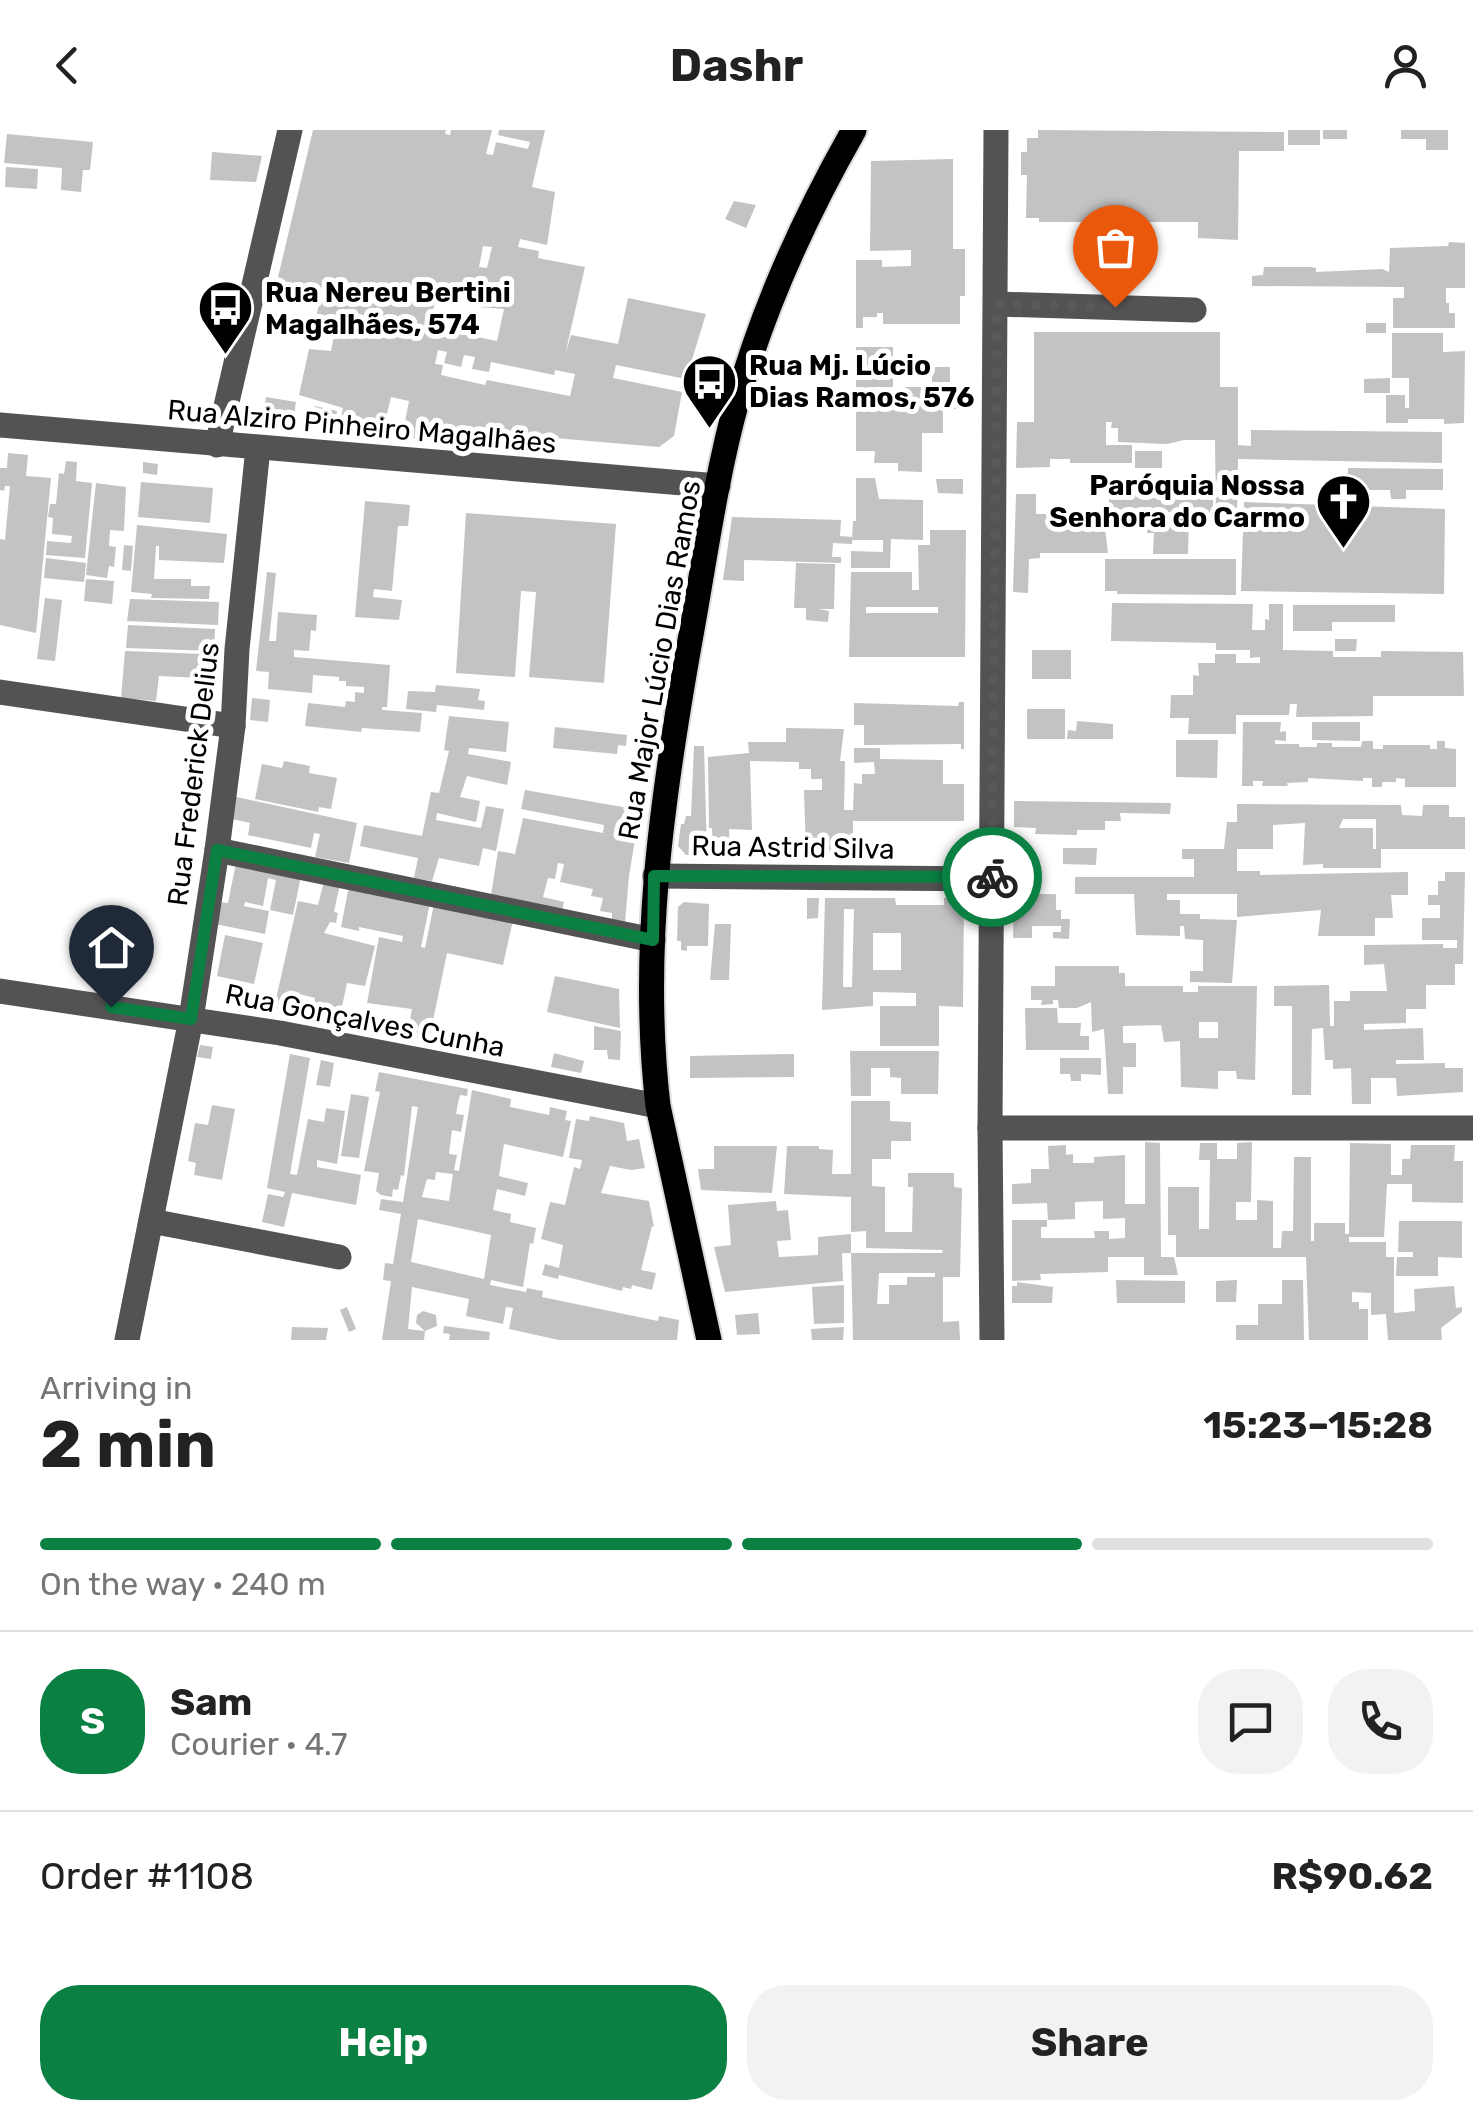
<!DOCTYPE html>
<meta charset="utf-8">
<style>
body{margin:0;font-family:Rubik,sans-serif;background:#f2f2f2;color:#222;height:100vh;display:flex;flex-direction:column;font-size:38px;white-space:nowrap}
*{box-sizing:border-box;margin:0}
p{font-size:32px;color:#767676}
.icon{flex:none;width:55px;height:55px;fill:none;stroke:currentColor;stroke-width:2;stroke-linecap:round;stroke-linejoin:round}
.map{position:relative;height:1210px;overflow:hidden}
.sheet{display:flex;flex-direction:column;background:#fff;flex:1}
.sheet>*{flex:none}
.pin{position:absolute;display:grid;place-items:center;width:85px;height:85px;color:#fff;margin:-102px -42px;border-radius:50% 50% 50% 0;rotate:-45deg;box-shadow:0 0 10px #0007}
.pin .icon{rotate:45deg}
.courier{position:absolute;display:grid;place-items:center;width:100px;height:100px;margin:-50px;border:8px solid #0b8043;border-radius:50%;background:#fff;color:#222;box-shadow:0 2px 12px #0007}
.headline em{font-style:normal;font-weight:700}
.headline div{display:flex;flex-direction:column-reverse}
.headline{display:flex;align-items:center;justify-content:space-between;height:170px;padding:0 40px}
h1{font-size:65px;font-weight:700;line-height:75px}
.bar{display:grid;grid-template-columns:repeat(4,1fr);gap:15px 10px;align-content:center;height:120px;padding:0 40px}
.bar i{height:12px;border-radius:8px;background:#e0e0e0}
.bar .current{background:#0b8043}
.bar p{grid-column:span 4}
.line{display:flex;align-items:center;gap:25px;padding:0 40px;border-top:2px solid #e0e0e0}
.line div{flex:1}
.round{display:grid;place-items:center;flex:none;width:105px;height:105px;border-radius:40px;background:#f2f2f2}
.action{display:flex;gap:20px;margin-top:auto;padding:20px 40px}
.action a{flex:1;height:115px;border-radius:40px;background:#0b8043;color:#fff;font-size:40px;font-weight:700;line-height:115px;text-align:center}
.action a+a{background:#f2f2f2;color:#222}
header{display:flex;justify-content:space-between;align-items:center;height:130px;padding:0 40px;background:#fff;font-size:45px;font-weight:700}
.map>svg:first-child{display:block}
</style>
<header><svg class="icon" aria-label="back" viewBox="0 0 24 24"><path d="M15 5l-7 7 7 7"/></svg>Dashr<svg class="icon" aria-label="person" viewBox="0 0 24 24"><circle cx="12" cy="8" r="4"/><path d="M4 21q1-7 8-7t8 7"/></svg></header>
<div class="map">
<svg width="1473" height="1210" viewBox="0 0 1473 1210">
<rect width="100%" height="100%" fill="#fff"/>
<g fill="#c3c3c3" fill-rule="evenodd">
<path d="M313,0H446L445,4L450,5L451,0H492L486,24L493,25L496,12L528,19L530,12L498,5L499,0H545L532,57L555,62L547,115L520,109L518,117L539,121L538,128L585,137L565,225L571,205L618,214L628,168L706,184L686,249L616,235L613,248L682,262L674,306L659,317L474,301L472,308L429,298L427,310L402,307L409,271L391,267L382,305L338,302L343,278L299,265L309,219L331,221L335,200L314,196L319,174L274,164ZM483,116L492,117L487,138L479,137ZM438,160L480,169L478,177L504,179L497,211L429,197ZM438,220L447,222L444,233L461,237L464,225L475,227L472,239L489,242L491,232L554,245L555,240L575,244L570,266L487,250L485,255L441,245L443,235L435,234Z"/>
<path d="M1038,0L1284,2V21H1239L1238,110L1198,108V92H1039V88H1026L1027,45H1021V22H1027V8H1038Z"/>
<rect x="1288" y="0" width="32" height="15"/>
<rect x="1323" y="0" width="24" height="9"/>
<path d="M1401,0H1448V20H1426V9H1401Z"/>
<path d="M7,4L93,12L90,40H83L81,62L61,60L62,38L4,33Z"/>
<path d="M212,22L262,26L256,52L210,50Z"/>
<path d="M953,29V119H965V166H960V194H883V183H877V187H863V198H856V130H882V137L911,136V120L870,121L871,31Z"/>
<path d="M6,37L38,39L37,59L5,57Z"/>
<path d="M734,71L756,75L746,98L725,89Z"/>
<path d="M1449,112L1465,113V158H1446V173H1449V183H1455V198H1393V168H1404V157L1252,156V146L1263,145L1264,137H1311L1316,138V142L1382,139L1389,142L1390,118L1448,116Z"/>
<rect x="1366" y="193" width="20" height="10"/>
<path d="M1034,202H1220V257H1238V315L1251,316V300L1442,302V333L1238,329L1237,384H1216L1215,310H1184L1167,314L1118,312V298H1111L1112,292H1106V315H1132V333H1070V329H1050V337L1016,338L1017,292H1034Z"/>
<path d="M1392,203H1443V222L1465,221L1464,293L1444,294V289H1408V293H1386V265H1405V278H1409V248H1392Z"/>
<path d="M856,217H893V257H874V278H905V257H932V237H950V257H963V279H943V303H922V342L898,341V333H874L875,321H856Z"/>
<path d="M1390,248V263H1364V249Z"/>
<path d="M266,267L296,272L293,292L263,287Z"/>
<path d="M315,276L337,281L335,293L313,288Z"/>
<rect x="1135" y="321" width="27" height="17"/>
<path d="M8,323L28,325L26,346L51,348L36,503L0,495V409L5,410L10,356H5L4,361L0,360V338H7Z"/>
<path d="M66,331L77,332L76,351L92,353L85,428L46,425L47,411L71,413L72,406L52,404L53,388L48,387L50,374H56L59,343L64,344Z"/>
<path d="M143,332L158,334L157,345L143,343Z"/>
<path d="M1348,338L1443,339V360H1406V369H1391L1390,360H1348Z"/>
<path d="M856,348H875L879,369L923,370V410L891,409L890,438H851V421L883,422V410H852L853,391H856Z"/>
<path d="M936,349H963V364L938,363Z"/>
<path d="M141,352L213,358L210,393L138,387Z"/>
<path d="M96,353L126,357L124,401L110,400L109,416L116,417L114,437L109,436L107,448L86,445Z"/>
<path d="M1147,358L1154,359L1156,367L1213,369V383L1109,381V363L1146,364Z"/>
<path d="M1016,364H1036V384H1082V389H1104L1108,423H1040V428L1029,429L1028,463L1013,462Z"/>
<path d="M365,371L410,375L408,396H398L392,461L374,459L373,467L402,470L399,490L355,487Z"/>
<path d="M1244,372L1445,379L1444,464L1241,461Z"/>
<path d="M466,383L616,394L604,553L529,547L536,462L521,461L515,547L456,543Z"/>
<path d="M732,387L841,390L840,406L852,407V414L833,413L832,427H841V433L744,430V451L723,450Z"/>
<path d="M1153,387H1189L1188,424H1153L1154,403H1147V391H1153Z"/>
<path d="M137,395L227,404L224,433L159,430V416H156L154,449H191V456H210L209,469L151,468L152,464L131,462Z"/>
<path d="M930,400H966L965,527H849L851,442H912V460H919L918,415H930ZM866,477H938V483H866Z"/>
<path d="M124,415L133,416L131,441L122,440Z"/>
<path d="M46,428L86,433L84,452L44,448Z"/>
<path d="M1105,429H1236V465L1117,464V461H1105Z"/>
<path d="M796,433L835,434L834,479H818L829,481L828,492L806,490V478H794Z"/>
<path d="M267,442L276,443L269,511H276L278,482L317,485L316,501L311,500L309,521L294,520V527L390,535L387,577H382V580L422,583L420,602L362,598L361,602L305,596L308,573L345,577L346,571L355,572V562L364,563V557L346,556V551H339V547L313,545L312,563L268,559L269,542L256,541Z"/>
<path d="M86,449L114,451L112,474L84,471Z"/>
<path d="M45,468L62,470L55,531L37,529Z"/>
<path d="M130,469L219,472L218,495L127,491Z"/>
<path d="M1112,473L1253,474L1252,500H1265V489L1269,490V474H1283V520L1333,521V527H1381V521L1463,522L1464,566H1373V586L1296,587L1297,574H1290L1289,585H1236V604H1188L1189,588H1170L1171,565H1193V545L1199,546L1198,533H1215V524H1236V533H1260V527L1250,528V520H1216V513L1111,511Z"/>
<path d="M1293,475H1395V492H1332V501H1293Z"/>
<path d="M128,495L215,499L214,521L126,518Z"/>
<path d="M1335,509H1357L1356,521H1335Z"/>
<rect x="1032" y="520" width="39" height="29"/>
<path d="M125,521L202,524L200,548L159,546L156,571L121,568Z"/>
<path d="M436,555L480,559L478,570L485,571L484,580L437,575L436,582L406,579L408,561L435,562Z"/>
<path d="M252,568L270,570L268,592L250,590Z"/>
<path d="M959,572H964V619H961V614L864,615V595H854V573L958,576Z"/>
<rect x="1027" y="579" width="38" height="30"/>
<path d="M449,586L509,592L506,622L469,618L468,624L511,632L507,655L467,646L460,667L480,671L476,692L437,683L436,690L481,698L486,676L504,679L496,721L483,718L479,736L439,728L432,751L414,748L418,728L360,716L364,695L422,706L431,662L439,663L449,621L444,620Z"/>
<path d="M1077,591L1113,594V609H1067L1068,600L1076,601Z"/>
<path d="M1243,592H1281L1280,602L1286,601V611L1275,610V614H1299V617H1317V613H1332V617H1361L1362,611H1373V619H1383V615H1430V619H1437V611H1445V618L1456,619V657H1405V649L1396,648V652H1382V657H1372V648H1363V651L1308,648V652L1287,653L1288,656H1262L1263,651H1253V656H1242Z"/>
<path d="M1312,592H1360V611L1312,610Z"/>
<path d="M555,597L627,605L626,616L618,615L617,624L553,618Z"/>
<path d="M786,598L844,599L840,631H845L844,680H853L854,653L862,654V644H875L874,632L854,633V618H880V629L943,630V654H964V691H853V723H806L804,660H822V649H811V639H799V632L750,631L752,700L729,699L730,724H713L712,698H709L708,627L749,623L748,612H786Z"/>
<path d="M1176,610H1218L1217,648L1176,647Z"/>
<path d="M694,616H704L707,725H686L678,716L681,694H684L686,686H691Z"/>
<path d="M284,631L310,636L309,643L337,648L331,679L319,677L318,682L255,669L262,634L282,638Z"/>
<path d="M525,660L640,680L629,746L625,793L612,790V783L600,781L603,768L591,766L593,759L560,752L564,734L558,733L555,749L548,748L543,767L564,772L562,781L491,765L498,721L515,724L523,688L603,703L604,695L521,679Z"/>
<path d="M236,667L357,693L349,733L315,727L320,704L314,703L311,718L248,705L250,693L232,689Z"/>
<path d="M1014,671L1171,673L1170,684L1120,683L1121,691H1105V700H1077V705L1035,704L1036,698L1014,697Z"/>
<path d="M1237,674L1401,675L1402,685L1422,686L1423,675H1449V687H1465V719H1381V738H1323V734L1303,735L1305,693L1273,695V719H1237V741H1260V745L1408,742V765H1391L1393,788H1375V806H1318L1321,780L1237,787V764H1167V770H1180V784H1200V789L1237,790L1232,853L1190,852V841H1203V810L1185,809L1184,796H1180V806L1136,805L1134,764H1075V747H1194V729H1182V719H1224L1227,692H1237ZM1343,689H1376V719H1373V698H1339Z"/>
<path d="M1063,718H1097L1096,735L1063,734Z"/>
<path d="M236,733L301,746L293,785L270,780L276,750L268,748L263,776L245,772L244,776L269,781L265,804L215,794L219,772L228,773Z"/>
<path d="M1445,742H1465L1463,834H1455V855H1426V879H1406V893L1364,894V900L1423,898L1424,930H1396V934L1445,933V938H1463V962L1397,966L1396,948H1371V974H1352L1351,938L1333,939V930H1325L1323,898L1312,899L1311,965H1292V876H1274V856L1329,855L1330,896H1334V871H1350V861H1387L1384,834L1364,835V815L1443,814V818H1457V810H1422V788H1440V775H1428V765H1438V751H1445Z"/>
<path d="M324,751L340,754L334,782L338,783L336,793L330,792L324,803L375,816L365,856L347,853L339,891L311,885L315,868L299,864L298,870L289,869L287,880L274,878L298,771L318,775Z"/>
<path d="M349,756L430,773L421,817L425,818L434,774L513,790L503,835L447,823L429,910L407,906L412,879L367,873L379,807L402,812L403,806L359,797V801L341,797Z"/>
<path d="M1014,764H1056V780H1061V789H1070L1069,809L1053,808V802H1061V796H1032V808H1013Z"/>
<path d="M807,768H819L818,788L807,789Z"/>
<path d="M825,768H895L896,775H944V768H964L963,877L939,876V916H880V876H916V863L873,862V876L822,880ZM844,779H854L852,857H843ZM873,803H901V840H873Z"/>
<path d="M684,772L709,774L708,816H687V821L681,820V811H677L678,777Z"/>
<path d="M715,794H731L729,850H710Z"/>
<path d="M225,805L263,813L254,854L217,846Z"/>
<path d="M1055,836H1119V843H1125V856H1183V862H1198V856H1257L1255,950L1237,949L1236,941H1218V959L1181,957L1180,911L1164,912L1161,895L1123,896V913H1136V937H1123V964H1108L1104,899L1092,902L1091,872L1077,878H1059L1058,870H1053V874L1041,875L1042,870H1031V856H1055ZM1199,892H1218V908H1199Z"/>
<path d="M555,846L619,859L620,898L547,882Z"/>
<path d="M234,856L253,860L250,873L231,869Z"/>
<path d="M1025,878H1057L1058,893H1081L1080,906H1089V920H1026Z"/>
<path d="M594,896L621,901L620,930L608,929L607,920H594Z"/>
<path d="M200,915L213,917L211,929L197,927Z"/>
<path d="M850,921H939L938,964H901V948L890,947V938H871V966H851Z"/>
<path d="M554,923L584,931L581,943L551,937Z"/>
<path d="M290,924L310,928L290,1044L297,1045L308,989L324,992L326,978L345,981L337,1034L317,1030V1037L361,1045L356,1075L292,1063L284,1097L262,1092L268,1064L283,1067L285,1062L267,1058Z"/>
<path d="M794,924V947L690,948V926Z"/>
<path d="M1060,928H1101V945L1081,944V951H1071L1070,944H1060Z"/>
<path d="M321,930L334,933L330,957L316,955Z"/>
<path d="M379,942L468,959L467,966L460,965L458,973L456,984L464,985L461,1002L452,1000L449,1024L457,1025L454,1040L459,1041L472,960L511,969L510,977L549,985L550,977L567,981L565,990L571,991L563,1027L504,1014L499,1046L528,1053L525,1066L497,1059L493,1080L511,1084L510,1092L536,1098L533,1114L530,1113L523,1157L491,1150L490,1155L526,1162L527,1158L536,1160L543,1161L542,1167L658,1191L659,1186L679,1190L677,1210H559L509,1199L513,1178L506,1177L503,1194L466,1186L469,1169L412,1157L408,1199L425,1201L416,1193L417,1185L423,1181L436,1185L437,1196L425,1201L424,1210H382L391,1151L383,1150L385,1133L393,1134L401,1084L379,1080L381,1069L403,1072L418,977L412,976L404,1046L401,1045L398,1060L393,1059L392,1067L381,1065L376,1061L379,1043L364,1041L380,962L375,961ZM436,1042L453,1044L449,1071L422,1067L427,1049L435,1050ZM418,1089L491,1105L484,1149L411,1132Z"/>
<path d="M351,964L369,967L359,1028L341,1026Z"/>
<path d="M851,971H890V991L911,992V1011H891V1029H872V1056L885,1057V1102H912L913,1057H908V1043H954V1057L962,1058L960,1147H943V1192L959,1191L960,1210H853L851,1123H942L943,1120L866,1118V1101L851,1102V1067L784,1064L787,1016H819V1019L833,1020L832,1044H851ZM879,1143H935V1147H907V1155H889V1174H877Z"/>
<path d="M212,975L235,979L222,1050L194,1045L196,1033L188,1031L195,993L208,995Z"/>
<path d="M590,986L624,993L627,1011L639,1009L645,1038L631,1040L610,1036L601,1063L649,1071L654,1097L652,1096L641,1140L656,1143L652,1160L632,1155L631,1159L623,1157L622,1161L559,1145L558,1149L542,1145L545,1134L559,1138L563,1115L541,1109L550,1072L565,1075L574,1037L580,1039L582,1030L569,1028L576,989L589,991Z"/>
<path d="M1145,1012L1160,1013L1161,1127H1174L1178,1145H1144V1127H1108V1142L1040,1144L1041,1150L1012,1151V1090H1047V1097H1041V1108H1095L1094,1101H1109V1109L1125,1108V1088L1103,1089V1071L1075,1072V1089L1048,1090L1047,1073L1012,1074V1054L1031,1053V1039H1049L1048,1016L1066,1015V1025L1073,1024V1033H1094V1027L1125,1025V1074H1145Z"/>
<path d="M1252,1012L1251,1072H1236V1090H1257V1070L1273,1071V1118H1281L1282,1101H1293L1294,1027H1311V1111H1314V1093H1345V1104H1349L1350,1013L1391,1014V1045H1402V1029H1410L1411,1015H1455L1454,1031H1463V1073L1412,1072V1054H1387L1384,1107H1349V1112H1386V1127H1394V1183L1415,1181L1414,1159L1454,1156L1456,1178L1462,1177V1182L1441,1198L1442,1210H1388L1386,1184L1371,1185V1163L1352,1162V1172H1359V1179H1368V1210H1309L1306,1127H1176V1105H1168V1057H1199V1099H1209L1210,1030H1199L1200,1013H1217V1029H1237V1013Z"/>
<path d="M714,1016H777L772,1063L701,1060L698,1039H714Z"/>
<path d="M776,1071L777,1081L788,1080L791,1110L777,1111L779,1127L818,1125V1107L851,1104V1123H842L843,1151L725,1162L714,1117L731,1115L728,1075Z"/>
<path d="M1399,1091H1462V1128L1438,1127V1146H1396L1397,1127H1413V1122H1398Z"/>
<path d="M1116,1150L1185,1151V1173H1117Z"/>
<path d="M1237,1150L1236,1172H1216V1151Z"/>
<path d="M1282,1150H1303L1304,1210H1236V1195H1258V1174H1282Z"/>
<path d="M1017,1152L1053,1157L1052,1173H1012V1156H1017Z"/>
<path d="M844,1155V1193L814,1194L812,1157Z"/>
<path d="M347,1177L356,1199L349,1202L340,1180Z"/>
<path d="M758,1183L760,1204L737,1205L735,1185Z"/>
<path d="M444,1196L490,1202L489,1210H449L450,1204L443,1203Z"/>
<path d="M292,1197L328,1198L326,1210H291Z"/>
<path d="M844,1197L843,1210H812L811,1199Z"/>
</g>
<g fill="none" stroke-linecap="round" stroke-linejoin="round">
<defs>
<path id="major" d="M709,1210L658,976C640,821 662,668 689,516C704,435 715,350 737,271C764,175 805,86 854,0"/>
</defs>
<use href="#major" stroke="#dbdbdb" stroke-width="29"/>
<g stroke="#535353" stroke-width="25">
<path d="M997,174L1194,180"/>
<path d="M0,295L718,356"/>
<path d="M217,315L290,0"/>
<path d="M0,562L233,596"/>
<path d="M217,720L653,810"/>
<path d="M655,746L992,749"/>
<path d="M0,861L280,903L658,976"/>
<path d="M990,998H1473"/>
<path d="M151,1091L339,1127"/>
<path d="M127,1210L191,889L217,720L233,596L237,519L258,318"/>
<path d="M992,1210L990,998L996,0"/>
</g>
<use href="#major" stroke="#000" stroke-width="25"/>
</g>
<g fill="none" stroke-linecap="round" stroke-linejoin="round">
<path stroke="#595959" stroke-width="10" stroke-dasharray="0 18" d="M992,747L997,174L1115,177"/>
<path stroke="#0b8043" stroke-width="12" d="M111,877L191,889L217,720L653,810L654,746L992,747"/>
</g>
<defs>
<symbol id="bus-pin" viewBox="-11 -11 22 30"><path d="M0 17L-7.5 6A9.5 9.5 0 1 1 7.5 6Z" fill="#000" stroke="#fff"/><path d="M-5-6H5V4H4V6H2V4H-2V6H-4V4H-5ZM-3.5-4V0h7V-4ZM-3.5 1.2v1.5H-2V1.2ZM2 1.2v1.5H3.5V1.2Z" fill="#fff"/></symbol>
<symbol id="church-pin" viewBox="-11 -11 22 30"><path d="M0 17L-7.5 6A9.5 9.5 0 1 1 7.5 6Z" fill="#000" stroke="#fff"/><path d="M-1.2-6h2.4v3.5h3.3v2.4h-3.3V6h-2.4V-.1h-3.3v-2.4h3.3Z" fill="#fff"/></symbol>
</defs>
<g fill-rule="evenodd">
<use href="#bus-pin" x="194" y="146" width="63" height="86"/>
<use href="#bus-pin" x="678" y="220" width="63" height="86"/>
<use href="#church-pin" x="1312" y="340" width="63" height="86"/>
</g>
<g text-anchor="middle" stroke-width="10" stroke-linejoin="round" paint-order="stroke">
<g font-size="28" font-weight="bold" fill="#000" stroke="#fff" text-anchor="start">
<text x="265" y="172">Rua Nereu Bertini<tspan x="265" dy="32">Magalhães, 574</tspan></text>
<text x="749" y="245">Rua Mj. Lúcio<tspan x="749" dy="32">Dias Ramos, 576</tspan></text>
<text x="1305" y="365" text-anchor="end">Paróquia Nossa<tspan x="1305" dy="32">Senhora do Carmo</tspan></text>
</g>
<g font-size="28" fill="#000" stroke="#fff">
<text transform="translate(362 296) rotate(5)" y="10">Rua Alziro Pinheiro Magalhães</text>
<text transform="translate(659 530) rotate(-80)" y="10">Rua Major Lúcio Dias Ramos</text>
<text transform="translate(193 644) rotate(-83)" y="10">Rua Frederick Delius</text>
<text transform="translate(793 717) rotate(1)" y="10">Rua Astrid Silva</text>
<text transform="translate(365 890) rotate(11)" y="10">Rua Gonçalves Cunha</text>
</g>
</g>
</svg>
<div class="pin" style="left:1115px;top:177px;background:#ea580c"><svg class="icon" aria-label="bag" viewBox="0 0 24 24"><path d="M5 8h14l-1 12H6zM9 8a3 3 0 0 1 6 0"/></svg></div>
<div class="pin" style="left:111px;top:877px;background:#1f2937"><svg class="icon" aria-label="home" viewBox="0 0 24 24"><path d="M3 11l9-7 9 7M6 9v11h12V9"/></svg></div>
<div class="courier" style="left:992px;top:747px"><svg class="icon" aria-label="bike" viewBox="0 0 24 24"><circle cx="6" cy="16" r="4"/><circle cx="18" cy="16" r="4"/><path d="M6 16l4-8h5l3 8M10 8l3 8H6M13 5h3"/></svg></div>
</div>
<section class="sheet">
<div class="headline"><div><h1>2 min</h1><p>Arriving in</p></div><em>15:23–15:28</em></div>
<div class="bar"><i class="current"></i><i class="current"></i><i class="current"></i><i></i><p>On the way · 240 m</p></div>
<div class="line" style="height:180px"><b class="round" style="background:#0b8043;color:#fff">S</b><div><b>Sam</b><p>Courier · 4.7</p></div><a class="round"><svg class="icon" aria-label="chat" viewBox="0 0 24 24"><path d="M4 5h16v11H9l-5 4z"/></svg></a><a class="round"><svg class="icon" aria-label="phone" viewBox="0 0 24 24"><path d="M5 4h4l2 5-3 2q2 4 5 5l2-3 5 2v4C11 20 4 13 5 4z"/></svg></a></div>
<div class="line" style="height:130px"><div>Order #1108</div><b>R$90.62</b></div>
<div class="action"><a>Help</a><a>Share</a></div>
</section>
